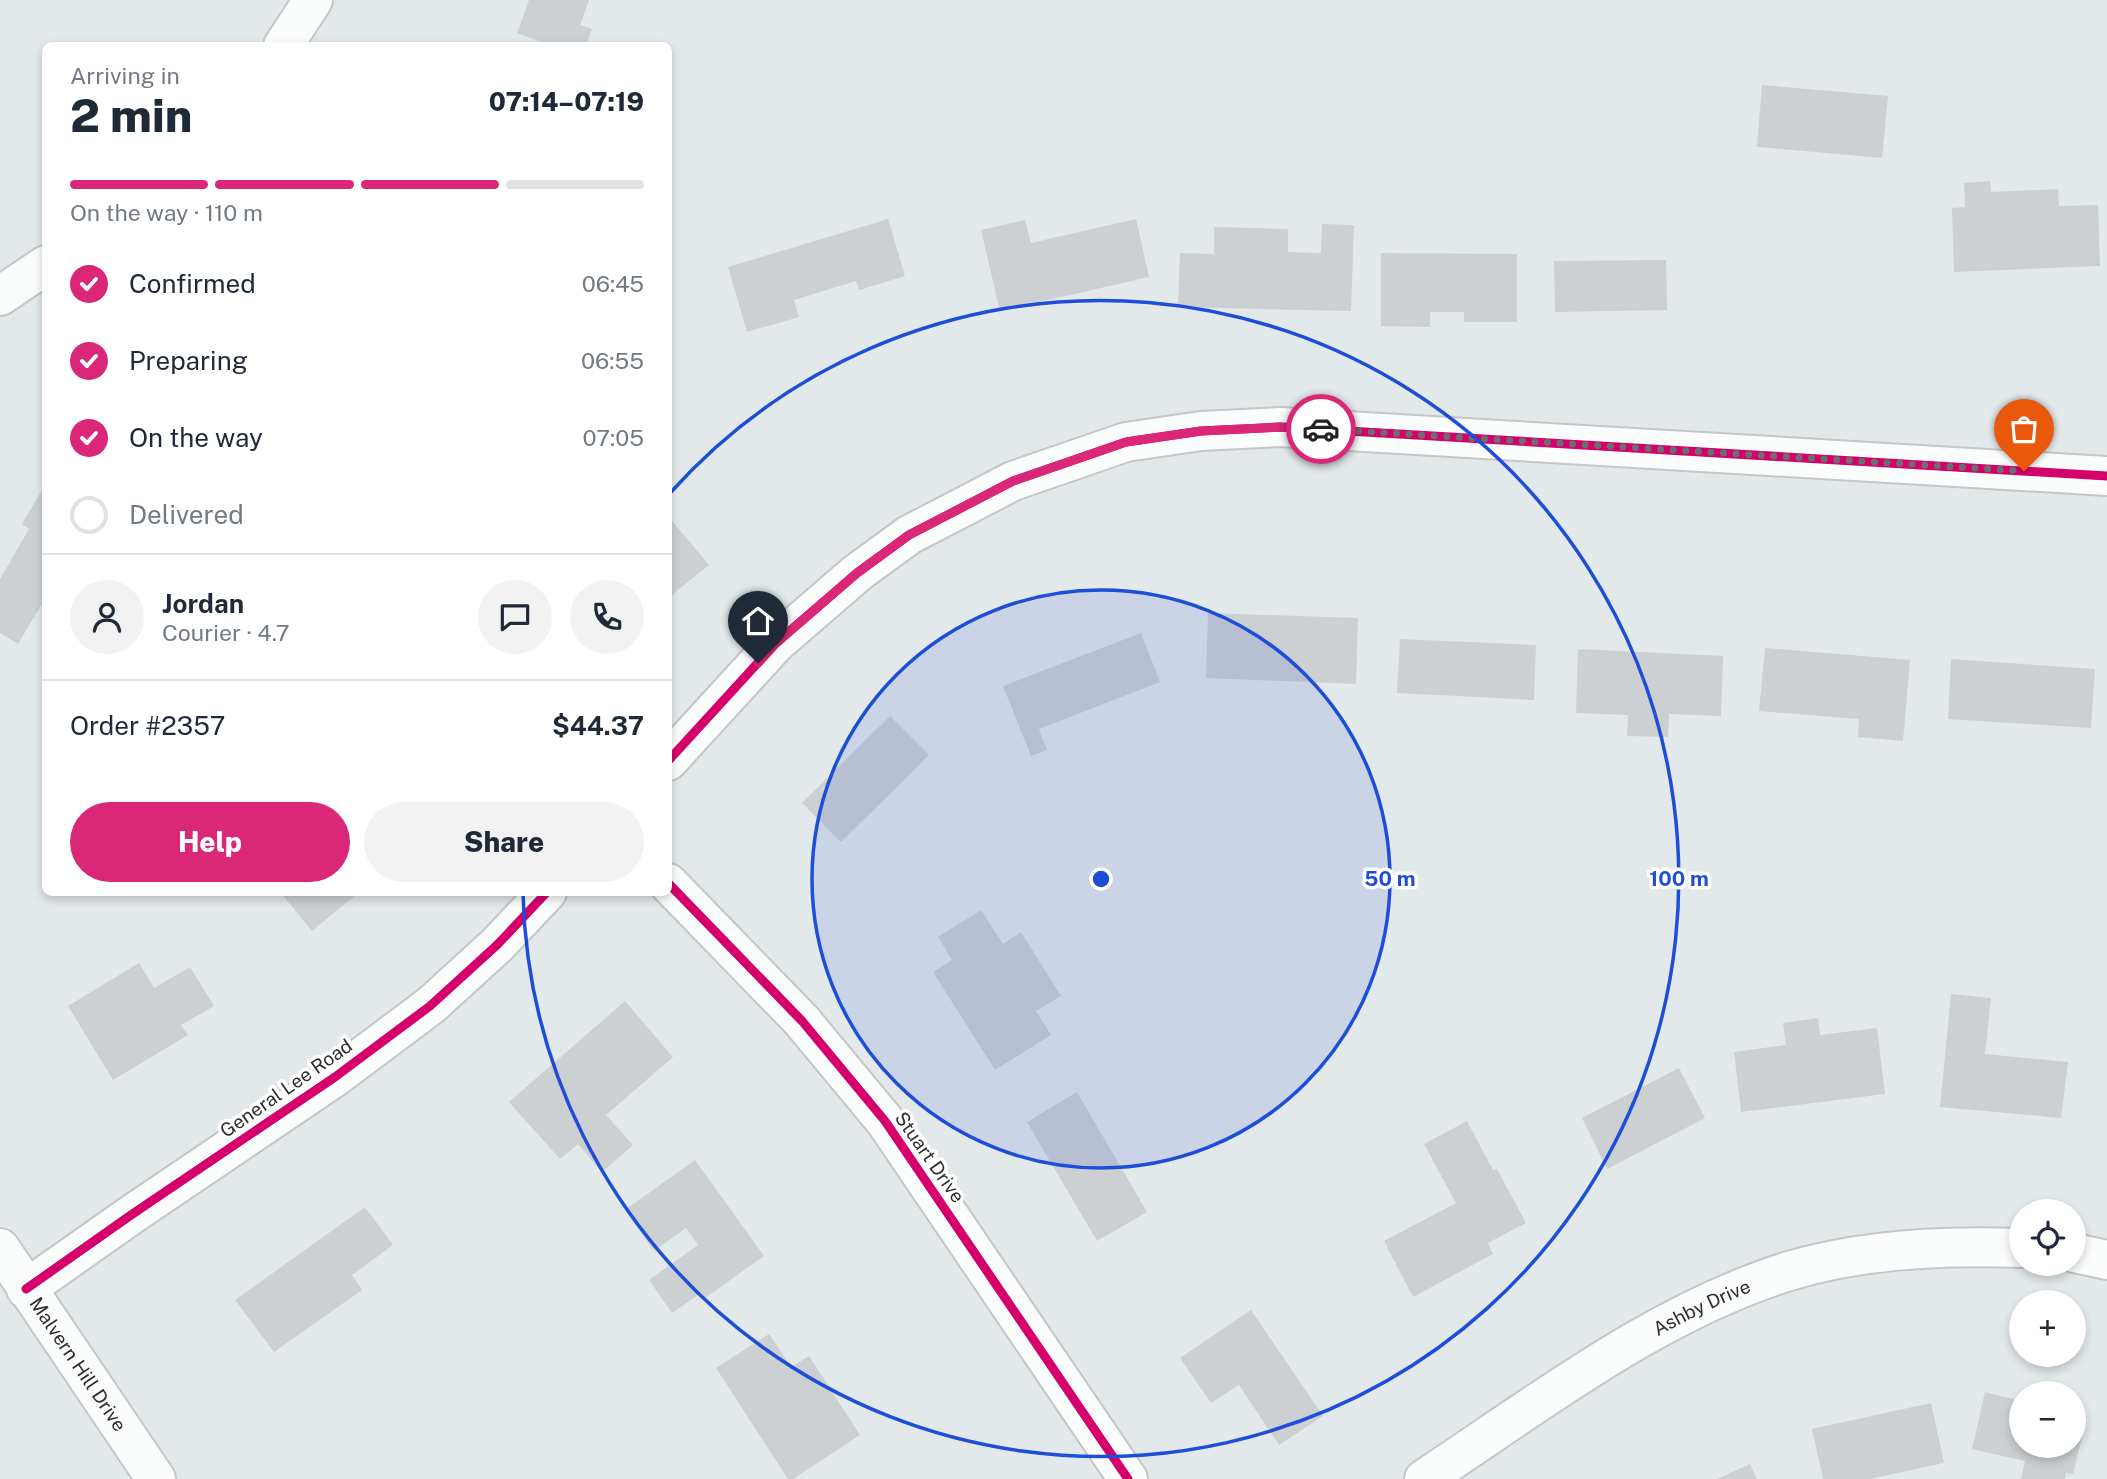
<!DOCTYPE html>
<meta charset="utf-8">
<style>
body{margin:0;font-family:"Public Sans",sans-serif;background:#f2f2f3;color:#1f2937;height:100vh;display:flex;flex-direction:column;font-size:26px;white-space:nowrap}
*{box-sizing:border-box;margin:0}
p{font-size:23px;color:#747a83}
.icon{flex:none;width:38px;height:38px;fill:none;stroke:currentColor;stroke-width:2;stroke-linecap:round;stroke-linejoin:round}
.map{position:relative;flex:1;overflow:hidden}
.sheet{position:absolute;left:42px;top:42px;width:630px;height:854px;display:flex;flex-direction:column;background:#fff;border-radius:10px;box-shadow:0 4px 10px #0003}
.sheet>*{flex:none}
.fabs{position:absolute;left:2009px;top:1199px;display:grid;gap:14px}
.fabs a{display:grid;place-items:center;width:77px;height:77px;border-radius:50%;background:#fff;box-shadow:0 4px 10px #0003;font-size:35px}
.pin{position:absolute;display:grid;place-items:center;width:60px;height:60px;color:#fff;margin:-72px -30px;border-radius:50% 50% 50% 0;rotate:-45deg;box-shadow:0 0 7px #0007}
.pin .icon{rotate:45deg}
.courier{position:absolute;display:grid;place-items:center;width:70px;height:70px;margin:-35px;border:5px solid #db2777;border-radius:50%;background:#fff;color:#222;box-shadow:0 2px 9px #0007}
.head em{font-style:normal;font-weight:800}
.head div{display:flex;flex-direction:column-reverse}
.head{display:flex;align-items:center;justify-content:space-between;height:119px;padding:0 28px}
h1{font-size:46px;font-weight:800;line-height:52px}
.bar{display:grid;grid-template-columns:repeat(4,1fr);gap:10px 7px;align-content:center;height:84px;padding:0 28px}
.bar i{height:9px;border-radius:5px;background:#e0e1e3}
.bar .active{background:#db2777}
.bar p{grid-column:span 4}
.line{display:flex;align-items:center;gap:18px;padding:0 28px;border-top:2px solid #e0e1e3}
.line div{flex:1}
.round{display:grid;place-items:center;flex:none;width:74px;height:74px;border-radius:37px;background:#f2f2f3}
ol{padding:0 28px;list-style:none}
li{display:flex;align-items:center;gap:21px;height:77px}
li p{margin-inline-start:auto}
li .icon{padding:7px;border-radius:50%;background:#db2777;color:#fff;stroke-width:4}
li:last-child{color:#747a83}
li i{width:38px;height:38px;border:4px solid #e0e1e3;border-radius:50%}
.action{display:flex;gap:14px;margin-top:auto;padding:14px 28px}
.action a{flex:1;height:80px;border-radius:42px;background:#db2777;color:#fff;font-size:28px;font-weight:800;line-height:80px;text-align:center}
.action a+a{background:#f2f2f3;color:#1f2937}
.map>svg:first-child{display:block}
</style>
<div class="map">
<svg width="2107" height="1479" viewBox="0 0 2107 1479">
<rect width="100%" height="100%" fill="#e3e8ea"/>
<g fill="#cdd0d2">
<path d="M529,0H589L580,25L592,29L586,46H552L517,33Z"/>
<path d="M1762,85L1888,96L1882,158L1757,147Z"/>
<path d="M1990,181L1991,192L2058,189L2059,206L2098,205L2100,266L1954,272L1952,208L1965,207L1964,183Z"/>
<path d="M888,219L905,276L859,290L856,281L794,300L799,317L747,332L728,267Z"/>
<path d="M1136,219L1149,277L1000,311L981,230L1025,220L1031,243Z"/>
<path d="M1322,224L1354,225L1351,311L1178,307L1180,253L1214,254V227L1288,229V252L1321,253Z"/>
<path d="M1381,253L1517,254V322H1464V312H1430V327L1381,326Z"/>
<path d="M1666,260L1667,310L1555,312L1554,261Z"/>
<path d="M46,483V597L18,644L0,633V579L29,529L22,524Z"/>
<path d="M668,516L709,565L668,598Z"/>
<path d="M1208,613L1358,618L1356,684L1206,678Z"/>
<path d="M1141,633L1160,682L1039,729L1047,750L1031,756L1003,686Z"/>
<path d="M1400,639L1536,645L1534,700L1397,693Z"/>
<path d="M1765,648L1910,660L1903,741L1858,737L1859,719L1759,711Z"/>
<path d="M1578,649L1723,656L1721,716L1669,714L1668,737L1627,736L1628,715L1576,713Z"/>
<path d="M1951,659L2095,669L2091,728L1948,719Z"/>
<path d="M890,716L929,755L841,842L802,803Z"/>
<path d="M280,892H359L312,931Z"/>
<path d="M981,910L1003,944L1021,932L1061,996L1036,1011L1051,1035L995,1070L933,972L952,960L938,937Z"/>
<path d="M139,963L154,988L190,967L214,1006L181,1025L188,1035L113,1080L68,1006Z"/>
<path d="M1951,994L1991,998L1985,1054L2068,1062L2061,1118L1940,1107Z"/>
<path d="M625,1001L673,1057L606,1115L633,1145L602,1172L578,1144L560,1159L509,1102Z"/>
<path d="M1818,1018L1820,1035L1877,1028L1885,1094L1741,1112L1734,1052L1786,1045L1783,1023Z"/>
<path d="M1679,1068L1705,1118L1607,1169L1582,1118Z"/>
<path d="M1077,1092L1147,1212L1097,1241L1027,1122Z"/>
<path d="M1467,1121L1493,1170L1497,1169L1526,1223L1488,1243L1493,1254L1413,1297L1384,1241L1456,1203L1424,1144Z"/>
<path d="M695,1160L764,1256L705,1298L701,1293L672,1313L649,1280L698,1245L686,1228L654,1251L625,1210Z"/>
<path d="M365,1207L393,1245L352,1275L362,1290L274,1352L235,1300Z"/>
<path d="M1251,1310L1323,1416L1279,1445L1239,1385L1211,1403L1180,1358Z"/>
<path d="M769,1334L791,1367L809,1356L860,1435L793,1479H788L716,1368Z"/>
<path d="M1985,1392L2021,1401V1446H2074V1413L2087,1416L2073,1474L2066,1473L2065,1479H2021L2025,1461L1972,1449Z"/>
<path d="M1931,1403L1944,1463L1870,1479H1823L1812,1429Z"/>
<path d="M1750,1464L1757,1479H1717Z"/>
</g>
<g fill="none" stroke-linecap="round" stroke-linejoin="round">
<defs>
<g id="minor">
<path d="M283,46L313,0"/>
<path d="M0,296L46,265"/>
<path d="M668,761L776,643L857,573L909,535L1013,481L1126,442L1201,431L1280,427L2107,476"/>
<path d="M668,883L802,1021L885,1121L1128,1479"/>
<path id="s1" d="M0,1248L156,1479"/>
<path d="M2074,1253L2107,1260"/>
<path d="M26,1289L131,1215L335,1077L430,1006L497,945L547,892"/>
<path id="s2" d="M1424,1479C1538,1404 1657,1312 1789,1271C1862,1249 1945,1245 2021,1248"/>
</g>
</defs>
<use href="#minor" stroke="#c5c6c5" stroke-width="42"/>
<use href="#minor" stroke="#fbfcfc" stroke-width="38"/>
<defs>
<g id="cycleway">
<path d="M668,761L776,643L857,573L909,535L1013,481L1126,442L1201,431L1280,427L2107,476"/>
<path d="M668,883L802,1021L885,1121L1128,1479"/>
<path d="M26,1289L131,1215L335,1077L430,1006L497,945L547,892"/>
</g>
</defs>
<use href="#cycleway" stroke="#fff" stroke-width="13"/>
<use href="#cycleway" stroke="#d6006c" stroke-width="9"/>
</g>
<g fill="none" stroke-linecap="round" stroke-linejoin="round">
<path stroke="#6d6e6f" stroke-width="7" stroke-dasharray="0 12.6" d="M1321,429L2024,471"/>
<path stroke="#db2777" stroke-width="9" d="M758,663L776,643L857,573L909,535L1013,481L1126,442L1201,431L1280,427L1321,429"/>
</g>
<circle cx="1101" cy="879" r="289" fill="#1d4ed8" fill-opacity=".12"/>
<g fill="none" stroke="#1d4ed8" stroke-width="3.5">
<circle cx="1101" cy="879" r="289"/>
<path d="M671 492A578 578 0 1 1 523 894"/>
</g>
<g text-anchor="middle" stroke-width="7" stroke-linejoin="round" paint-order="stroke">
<g font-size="19" fill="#2d2d2d" stroke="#fff">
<text transform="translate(286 1088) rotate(-35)" y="7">General Lee Road</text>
<text transform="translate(930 1157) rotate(55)" y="7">Stuart Drive</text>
<text dy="7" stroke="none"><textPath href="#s2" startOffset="327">Ashby Drive</textPath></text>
<text dy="7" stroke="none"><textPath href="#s1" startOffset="140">Malvern Hill Drive</textPath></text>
</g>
</g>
<circle cx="1101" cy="879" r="10" fill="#1d4ed8" stroke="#fff" stroke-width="3.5"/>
<g font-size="21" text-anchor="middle" font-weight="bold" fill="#1d4ed8" stroke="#fff" stroke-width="7" stroke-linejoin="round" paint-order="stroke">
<text x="1390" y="886">50 m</text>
<text x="1679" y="886">100 m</text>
</g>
</svg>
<div class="fabs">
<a><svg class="icon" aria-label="locate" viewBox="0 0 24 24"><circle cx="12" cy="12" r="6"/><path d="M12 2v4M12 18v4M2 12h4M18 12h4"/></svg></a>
<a>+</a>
<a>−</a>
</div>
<div class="pin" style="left:2024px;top:471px;background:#ea580c"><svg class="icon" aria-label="bag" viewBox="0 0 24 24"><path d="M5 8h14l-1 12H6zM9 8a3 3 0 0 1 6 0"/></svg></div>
<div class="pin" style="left:758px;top:663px;background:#1f2937"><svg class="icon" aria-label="home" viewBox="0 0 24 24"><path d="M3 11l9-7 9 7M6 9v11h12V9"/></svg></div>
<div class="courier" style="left:1321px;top:429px"><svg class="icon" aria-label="car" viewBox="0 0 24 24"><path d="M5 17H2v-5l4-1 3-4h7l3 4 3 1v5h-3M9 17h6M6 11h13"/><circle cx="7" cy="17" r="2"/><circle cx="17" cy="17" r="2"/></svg></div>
<section class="sheet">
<div class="head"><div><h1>2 min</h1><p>Arriving in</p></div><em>07:14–07:19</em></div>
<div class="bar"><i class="active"></i><i class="active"></i><i class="active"></i><i></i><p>On the way · 110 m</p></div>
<ol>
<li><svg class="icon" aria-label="check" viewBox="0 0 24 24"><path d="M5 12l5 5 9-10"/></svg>Confirmed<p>06:45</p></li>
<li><svg class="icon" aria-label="check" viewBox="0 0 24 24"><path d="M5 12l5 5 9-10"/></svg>Preparing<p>06:55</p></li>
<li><svg class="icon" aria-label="check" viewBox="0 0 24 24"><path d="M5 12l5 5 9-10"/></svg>On the way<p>07:05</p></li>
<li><i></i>Delivered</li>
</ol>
<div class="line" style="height:126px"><a class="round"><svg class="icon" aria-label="person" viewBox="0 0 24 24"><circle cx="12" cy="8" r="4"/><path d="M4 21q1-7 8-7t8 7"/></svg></a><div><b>Jordan</b><p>Courier · 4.7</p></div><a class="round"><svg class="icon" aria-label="chat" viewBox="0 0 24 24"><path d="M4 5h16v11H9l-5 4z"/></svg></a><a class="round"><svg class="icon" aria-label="phone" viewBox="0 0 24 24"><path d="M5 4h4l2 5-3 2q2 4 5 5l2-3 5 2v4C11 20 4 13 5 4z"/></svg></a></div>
<div class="line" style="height:91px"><div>Order #2357</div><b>$44.37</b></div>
<div class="action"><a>Help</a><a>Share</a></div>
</section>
</div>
